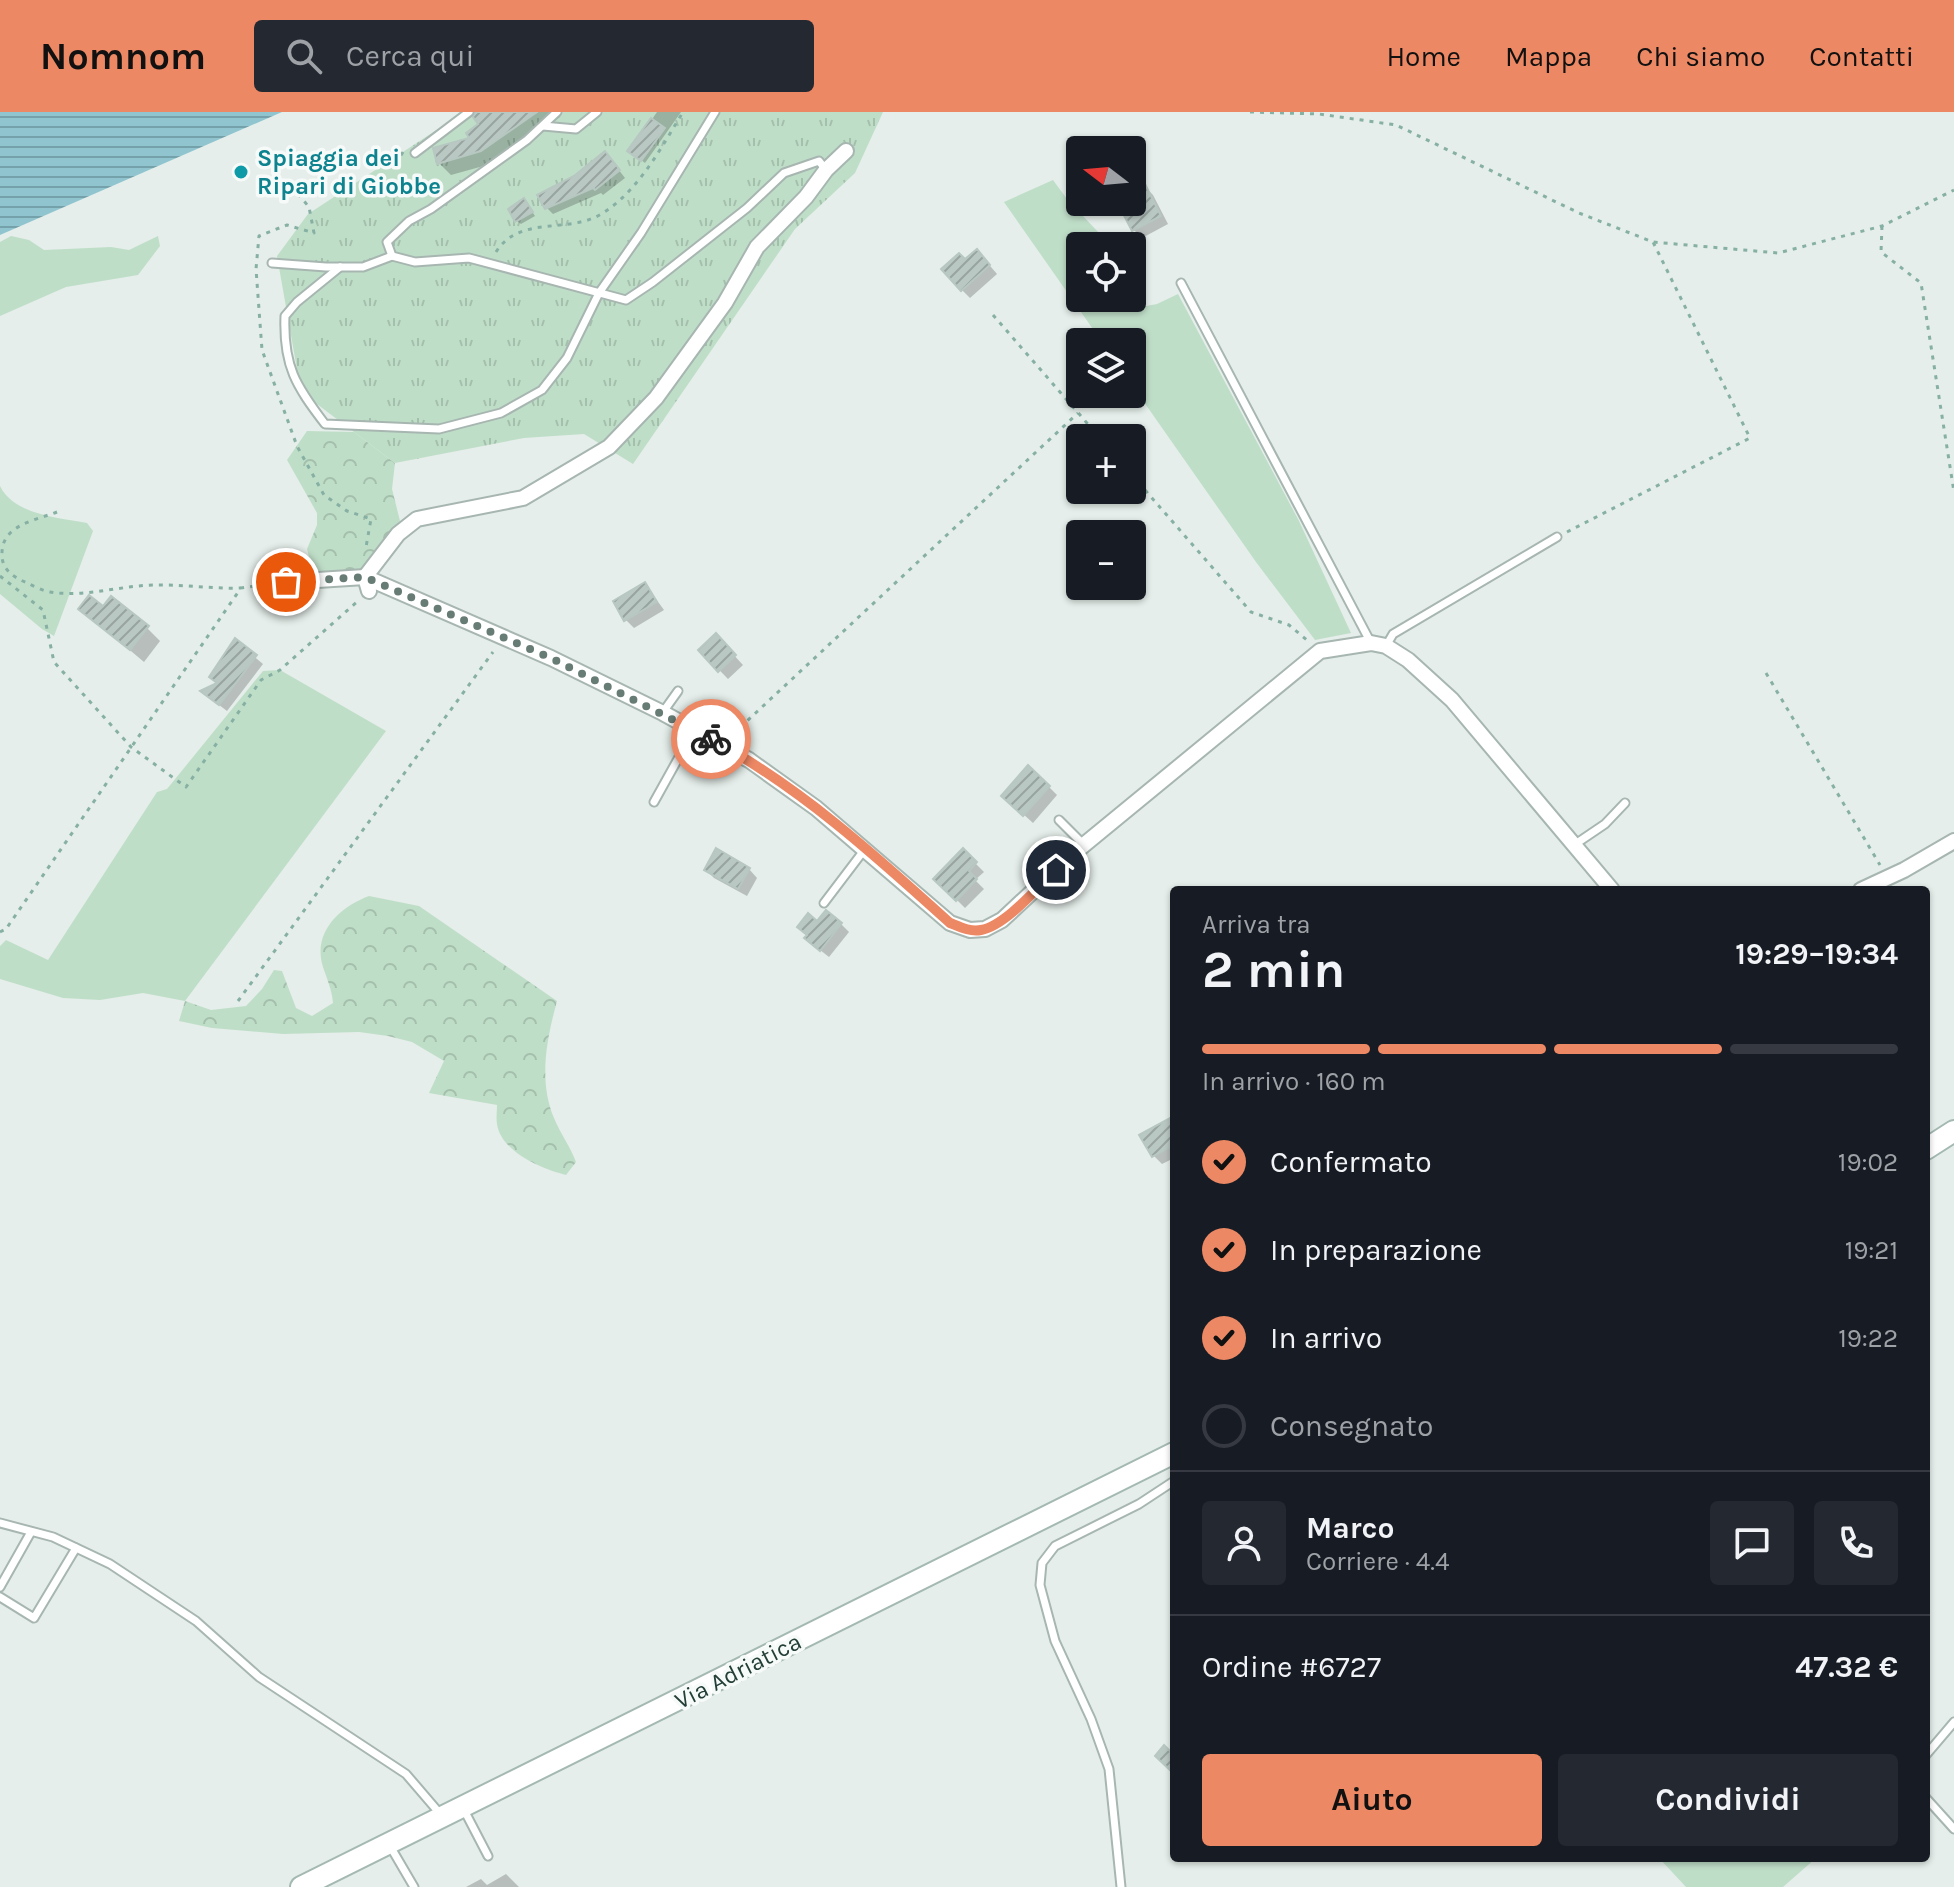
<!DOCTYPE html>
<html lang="it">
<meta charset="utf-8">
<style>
body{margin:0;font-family:Karla,sans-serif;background:#242831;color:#f1f3f6;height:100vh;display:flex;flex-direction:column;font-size:30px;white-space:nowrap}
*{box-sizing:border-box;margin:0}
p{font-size:26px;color:#9ea1a6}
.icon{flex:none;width:44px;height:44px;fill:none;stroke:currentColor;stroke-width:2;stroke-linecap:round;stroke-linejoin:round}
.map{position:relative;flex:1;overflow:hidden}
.panel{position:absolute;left:1170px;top:774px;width:760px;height:976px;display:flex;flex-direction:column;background:#171b24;border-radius:8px;box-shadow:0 2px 6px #0004}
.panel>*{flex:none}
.needle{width:52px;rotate:286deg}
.fabs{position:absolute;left:1066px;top:24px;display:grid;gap:16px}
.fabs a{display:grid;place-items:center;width:80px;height:80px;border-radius:8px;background:#171b24;box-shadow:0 2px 6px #0004;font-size:40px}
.pin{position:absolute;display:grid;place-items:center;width:68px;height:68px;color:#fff;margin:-34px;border:4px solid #fff;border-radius:50%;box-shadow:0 2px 8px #0007}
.courier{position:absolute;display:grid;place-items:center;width:80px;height:80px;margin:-40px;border:6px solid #ed8864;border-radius:50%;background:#fff;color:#222;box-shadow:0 2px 10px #0007}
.head em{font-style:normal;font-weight:700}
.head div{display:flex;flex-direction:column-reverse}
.head{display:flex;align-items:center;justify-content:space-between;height:136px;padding:0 32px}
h1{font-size:52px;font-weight:700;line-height:60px}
.bar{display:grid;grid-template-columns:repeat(4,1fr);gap:12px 8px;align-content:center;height:96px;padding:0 32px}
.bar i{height:10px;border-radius:6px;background:#363941}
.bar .selected{background:#ed8864}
.bar p{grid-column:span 4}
.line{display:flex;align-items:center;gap:20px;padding:0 32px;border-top:2px solid #363941}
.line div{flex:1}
.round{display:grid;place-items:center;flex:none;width:84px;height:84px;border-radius:8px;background:#242831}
ol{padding:0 32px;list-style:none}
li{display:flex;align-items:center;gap:24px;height:88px}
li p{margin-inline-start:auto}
li .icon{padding:8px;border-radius:50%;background:#ed8864;color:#111;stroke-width:4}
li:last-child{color:#9ea1a6}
li i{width:44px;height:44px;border:4px solid #363941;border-radius:50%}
.button{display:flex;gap:16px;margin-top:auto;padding:16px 32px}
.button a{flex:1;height:92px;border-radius:8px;background:#ed8864;color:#111;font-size:32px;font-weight:700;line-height:92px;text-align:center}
.button a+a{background:#242831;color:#f1f3f6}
header{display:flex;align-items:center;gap:48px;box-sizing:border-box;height:112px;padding:0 40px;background:#ed8864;color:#111}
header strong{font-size:38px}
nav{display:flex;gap:44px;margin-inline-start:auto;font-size:28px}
.search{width:560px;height:72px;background:#242831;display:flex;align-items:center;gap:20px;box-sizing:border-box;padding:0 28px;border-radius:8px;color:#9ea1a6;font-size:30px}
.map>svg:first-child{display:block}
</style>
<header>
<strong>Nomnom</strong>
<div class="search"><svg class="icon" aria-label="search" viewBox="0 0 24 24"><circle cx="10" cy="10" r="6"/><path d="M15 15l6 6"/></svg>Cerca qui</div>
<nav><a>Home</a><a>Mappa</a><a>Chi siamo</a><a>Contatti</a></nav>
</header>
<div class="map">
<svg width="1954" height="1775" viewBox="0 0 1954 1775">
<defs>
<pattern id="forest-crowns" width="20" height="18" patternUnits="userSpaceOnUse" patternTransform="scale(2)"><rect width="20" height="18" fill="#bfdec8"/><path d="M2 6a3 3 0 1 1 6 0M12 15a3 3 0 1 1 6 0" fill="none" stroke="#a4c0ad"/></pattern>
<pattern id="park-tufts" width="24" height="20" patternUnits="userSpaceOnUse" patternTransform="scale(2)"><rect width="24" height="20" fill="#bfdec8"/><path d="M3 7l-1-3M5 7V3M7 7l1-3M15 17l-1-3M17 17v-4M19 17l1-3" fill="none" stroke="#a4c0ad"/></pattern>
<pattern id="water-rules" width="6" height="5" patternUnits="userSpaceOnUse" patternTransform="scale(2)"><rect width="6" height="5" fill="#90c5d0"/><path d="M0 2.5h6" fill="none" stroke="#75a1aa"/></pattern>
<pattern id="building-hatch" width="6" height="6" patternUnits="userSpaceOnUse" patternTransform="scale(2)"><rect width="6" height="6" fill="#bac8c3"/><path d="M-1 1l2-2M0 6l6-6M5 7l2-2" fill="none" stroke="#97a49f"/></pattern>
</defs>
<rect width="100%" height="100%" fill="#e5eeea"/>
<g fill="#bfdec8">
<path d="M1053,68L1067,87L1099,121V134H1080V186H1119L1141,195L1157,192L1178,182L1299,409L1351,521L1315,528L1256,450L1132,273V230H1102L1004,90Z"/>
<path d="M11,124L29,128L44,138L111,135L129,138L158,124L160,134L138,163L66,175L0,204V130Z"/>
<path d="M0,374C14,403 60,406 87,411L93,419L54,524L42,517L0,482Z"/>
<path d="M280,558L386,619L185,889L143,881L100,888L63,886L0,867V834L6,828L48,848L157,680L167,677L263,559Z"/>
<path d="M1659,1746H1816L1783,1775H1686Z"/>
</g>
<g fill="url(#forest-crowns)">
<path d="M307,319L354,320L395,351L392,377L400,409L359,460L332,464L312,456L307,437L317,413V401L287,348Z"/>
<path d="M369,784L419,794L557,889C547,926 538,968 554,1006C560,1021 570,1034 576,1050L566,1063C542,1057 501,1040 497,1012C496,1007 497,999 497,993L429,981L444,949L412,930L388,924L359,920L283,922L212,916L179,909L185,889L211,898L246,894L262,877L274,858L282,859L296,896L312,904L333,891C332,878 327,867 323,855C312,820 340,795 369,784Z"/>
</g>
<path fill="url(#park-tufts)" d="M464,0H883L855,61L795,117L633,352L584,322L524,326L395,351L301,280L277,144L308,102Z"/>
<path fill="url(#water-rules)" d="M0,0H282L0,123Z"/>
<g fill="#0003">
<path d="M483,0H556L560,5L494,51L451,63L439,51L473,27L480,13Z"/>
<path d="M657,0H681L645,51L630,39Z"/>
<path d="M611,48L625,66L603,83L601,81L553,102L547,96Z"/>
<path d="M1145,75L1153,83L1168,112L1142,126L1134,118L1120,90H1132V81Z"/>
<path d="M527,92L535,104L521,112L517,109Z"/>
<path d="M985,148L997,162L970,186L962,178L965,150Z"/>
<path d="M645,472L664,498L634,516L626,508Z"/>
<path d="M81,497H104L147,516L160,529L144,550Z"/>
<path d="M716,524L743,553L728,567L700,538Z"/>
<path d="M235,529L263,552L227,599L210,586L219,572Z"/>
<path d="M1049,675L1057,683L1033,711L1012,692Z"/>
<path d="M963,739L984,760L975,768L984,777L965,796L936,767Z"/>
<path d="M749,757L757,766L747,784L714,766L706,758Z"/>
<path d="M818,811L841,812L849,820L829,845L815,834Z"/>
<path d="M1174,1008V1046L1162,1052L1154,1044Z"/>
<path d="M506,1762L519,1775H466L481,1767L487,1773Z"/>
</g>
<g fill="url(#building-hatch)" stroke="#b7c7c1" stroke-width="2">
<path d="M475,0H537L481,39L437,52L433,36L469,26L466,21L478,12L473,5Z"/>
<path d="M651,6L665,16L641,49L627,39Z"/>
<path d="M605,39L620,58L595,78L593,76L545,97L537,83L574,64Z"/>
<path d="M1145,72L1161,104L1132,119L1117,90H1132V79Z"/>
<path d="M524,86L533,100L515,110L508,97Z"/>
<path d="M977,137L990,153L961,179L941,157L959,141L965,147Z"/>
<path d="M645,470L657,490L624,509L613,489Z"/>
<path d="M89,483L103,494L111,484L149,514L130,538L78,497Z"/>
<path d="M716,521L736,543L718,560L698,538Z"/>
<path d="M235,526L257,543L219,593L200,579L217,571L209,565Z"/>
<path d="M1028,653L1050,674L1023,704L1001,684Z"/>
<path d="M716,736L750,756L738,777L704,758Z"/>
<path d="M963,736L977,750L969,759L977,767L956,789L933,767Z"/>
<path d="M826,798L842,811L820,839L804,826L807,823L797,815L808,801L817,809Z"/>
<path d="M1174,1004V1033L1152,1045L1139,1023Z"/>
<path d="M1164,1633L1174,1643V1662L1155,1644Z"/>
</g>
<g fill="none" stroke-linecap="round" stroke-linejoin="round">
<defs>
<g id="service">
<path d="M557,0L527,28L431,97L409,109L387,130L392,144L415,150L469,146L626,188L653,170L747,96L784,61L819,49L826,58"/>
<path d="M543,14L576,17L597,0"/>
<path d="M415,41L469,0"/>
<path d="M272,151L326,155H363L392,144"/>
<path d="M340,155L297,190L285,204C283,254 296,274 325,312L439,317L501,301L542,278L567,246L599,181L641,121L715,0"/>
<path d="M1181,171L1371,531"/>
<path d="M1386,534L1393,522L1557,425"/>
<path d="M663,600L678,579"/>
<path d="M654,690L694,618"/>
<path d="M1059,708L1083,732"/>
<path d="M1574,733L1605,712L1625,691"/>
<path d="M824,791L865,737"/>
<path d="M0,1411L53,1425L110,1452L196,1509L259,1565L406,1662L442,1704"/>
<path d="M0,1475L31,1420"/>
<path d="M0,1485L34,1506L76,1436"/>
<path d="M1926,1643L1954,1610"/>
<path d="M1926,1686L1954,1717"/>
<path d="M463,1696L488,1744"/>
<path d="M390,1734L414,1775"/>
<path d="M1121,1775L1109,1657L1091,1607L1055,1529L1040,1473L1042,1451L1055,1434L1139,1392L1174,1369"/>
</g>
<g id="minor">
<path d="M286,470L365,465L551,546L663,601L749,648L816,696L950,811L970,818L985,817L1002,808L1074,741L1320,539L1371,531L1386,534L1408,548L1452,588L1612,778"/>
<path d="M369,479L365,465L398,422L417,407L523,386L609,335L656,286L725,191L757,135L806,85L826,58L846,39"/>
<path d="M1861,778L1904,758L1954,729"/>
</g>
<g id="secondary">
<path d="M1926,1037L1954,1019"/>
<path d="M301,1775L1174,1341"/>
</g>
</defs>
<use href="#service" stroke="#a7b6b1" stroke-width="11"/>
<use href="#minor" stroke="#a7b6b1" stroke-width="18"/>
<use href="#secondary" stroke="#a4b9b2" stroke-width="24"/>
<g stroke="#87b0a4" stroke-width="3" stroke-dasharray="4 6" stroke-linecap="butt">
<path d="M1250,0L1319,2L1396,13L1579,101L1653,130L1778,141L1882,114L1954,78"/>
<path d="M403,40L394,54L404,48"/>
<path d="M293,76L298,77V82L309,95L314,121L287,113L259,124L256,157L262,238L297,334L324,383L347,399L371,407L366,435"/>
<path d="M1882,114L1881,140L1921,171L1954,380"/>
<path d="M496,140C520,102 569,123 603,101C639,78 661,36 683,0"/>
<path d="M993,203L1100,326"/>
<path d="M1132,363L1251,500L1289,513L1308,529"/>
<path d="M57,400C36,408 2,413 2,441C1,457 13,465 27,471C34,474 43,479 50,480C86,486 125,472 161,473C188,473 214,477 241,476"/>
<path d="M1567,420L1750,326L1653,130"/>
<path d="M0,464L43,498L54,550L131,635L186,675L261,568L280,558L358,489"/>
<path d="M1766,561L1880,753"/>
<path d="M733,622L1078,301"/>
<path d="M0,820L6,817L241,476L272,472"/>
<path d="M238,889L493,540"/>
</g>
<use href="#service" stroke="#fff" stroke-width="7"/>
<use href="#minor" stroke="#fff" stroke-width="14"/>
<use href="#secondary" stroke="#fff" stroke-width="20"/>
</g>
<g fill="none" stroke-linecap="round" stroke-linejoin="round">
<path stroke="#687c76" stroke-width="8" stroke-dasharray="0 14.4" d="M286,470L365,465L551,546L711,627"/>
<path stroke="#ed8864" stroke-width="10" d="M711,627C800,675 876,744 950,811C960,815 970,820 981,818C1005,814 1038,775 1056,758"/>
</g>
<circle fill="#0f9aa8" stroke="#f6faf8" stroke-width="3" cx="241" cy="60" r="8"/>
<g text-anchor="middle" stroke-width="7" stroke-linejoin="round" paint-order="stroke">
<g font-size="24" font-weight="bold" fill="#0d838f" stroke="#f6faf8" text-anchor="start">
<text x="257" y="54">Spiaggia dei<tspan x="257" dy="28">Ripari di Giobbe</tspan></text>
</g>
<g font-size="24" fill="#243f38" stroke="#f6faf8">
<text transform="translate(738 1559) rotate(-27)" y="8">Via Adriatica</text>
</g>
</g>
</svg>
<div class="fabs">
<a><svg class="needle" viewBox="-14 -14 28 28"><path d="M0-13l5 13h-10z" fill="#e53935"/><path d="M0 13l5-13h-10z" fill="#9ea1a6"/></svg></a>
<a><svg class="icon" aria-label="locate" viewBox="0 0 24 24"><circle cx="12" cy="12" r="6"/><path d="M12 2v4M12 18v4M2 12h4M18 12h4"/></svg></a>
<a><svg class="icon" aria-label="layers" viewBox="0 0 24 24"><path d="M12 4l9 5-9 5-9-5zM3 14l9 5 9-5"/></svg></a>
<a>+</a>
<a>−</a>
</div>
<div class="pin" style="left:286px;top:470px;background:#ea580c"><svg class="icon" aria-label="bag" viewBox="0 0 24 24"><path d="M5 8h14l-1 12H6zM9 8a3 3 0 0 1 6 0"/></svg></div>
<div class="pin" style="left:1056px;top:758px;background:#1f2937"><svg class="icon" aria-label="home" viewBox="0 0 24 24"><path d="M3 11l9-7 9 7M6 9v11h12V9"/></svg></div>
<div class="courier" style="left:711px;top:627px"><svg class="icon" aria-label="bike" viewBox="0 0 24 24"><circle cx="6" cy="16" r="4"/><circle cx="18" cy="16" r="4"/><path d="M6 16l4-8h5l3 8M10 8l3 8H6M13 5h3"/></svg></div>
<section class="panel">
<div class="head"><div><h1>2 min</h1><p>Arriva tra</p></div><em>19:29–19:34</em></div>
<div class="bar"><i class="selected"></i><i class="selected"></i><i class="selected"></i><i></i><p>In arrivo · 160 m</p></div>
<ol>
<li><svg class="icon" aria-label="check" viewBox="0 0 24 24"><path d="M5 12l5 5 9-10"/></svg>Confermato<p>19:02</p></li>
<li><svg class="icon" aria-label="check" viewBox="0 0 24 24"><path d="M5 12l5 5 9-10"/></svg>In preparazione<p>19:21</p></li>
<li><svg class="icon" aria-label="check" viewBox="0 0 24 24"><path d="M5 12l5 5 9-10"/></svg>In arrivo<p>19:22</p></li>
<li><i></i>Consegnato</li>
</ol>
<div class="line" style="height:144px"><a class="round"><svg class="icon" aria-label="person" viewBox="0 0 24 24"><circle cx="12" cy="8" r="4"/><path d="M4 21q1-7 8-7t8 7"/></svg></a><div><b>Marco</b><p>Corriere · 4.4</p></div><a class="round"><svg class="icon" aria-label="chat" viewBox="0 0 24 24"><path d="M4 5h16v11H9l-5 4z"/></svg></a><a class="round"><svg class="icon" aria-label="phone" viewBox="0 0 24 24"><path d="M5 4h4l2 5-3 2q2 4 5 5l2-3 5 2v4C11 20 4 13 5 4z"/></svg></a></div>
<div class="line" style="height:104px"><div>Ordine #6727</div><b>47.32 €</b></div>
<div class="button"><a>Aiuto</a><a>Condividi</a></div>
</section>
</div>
